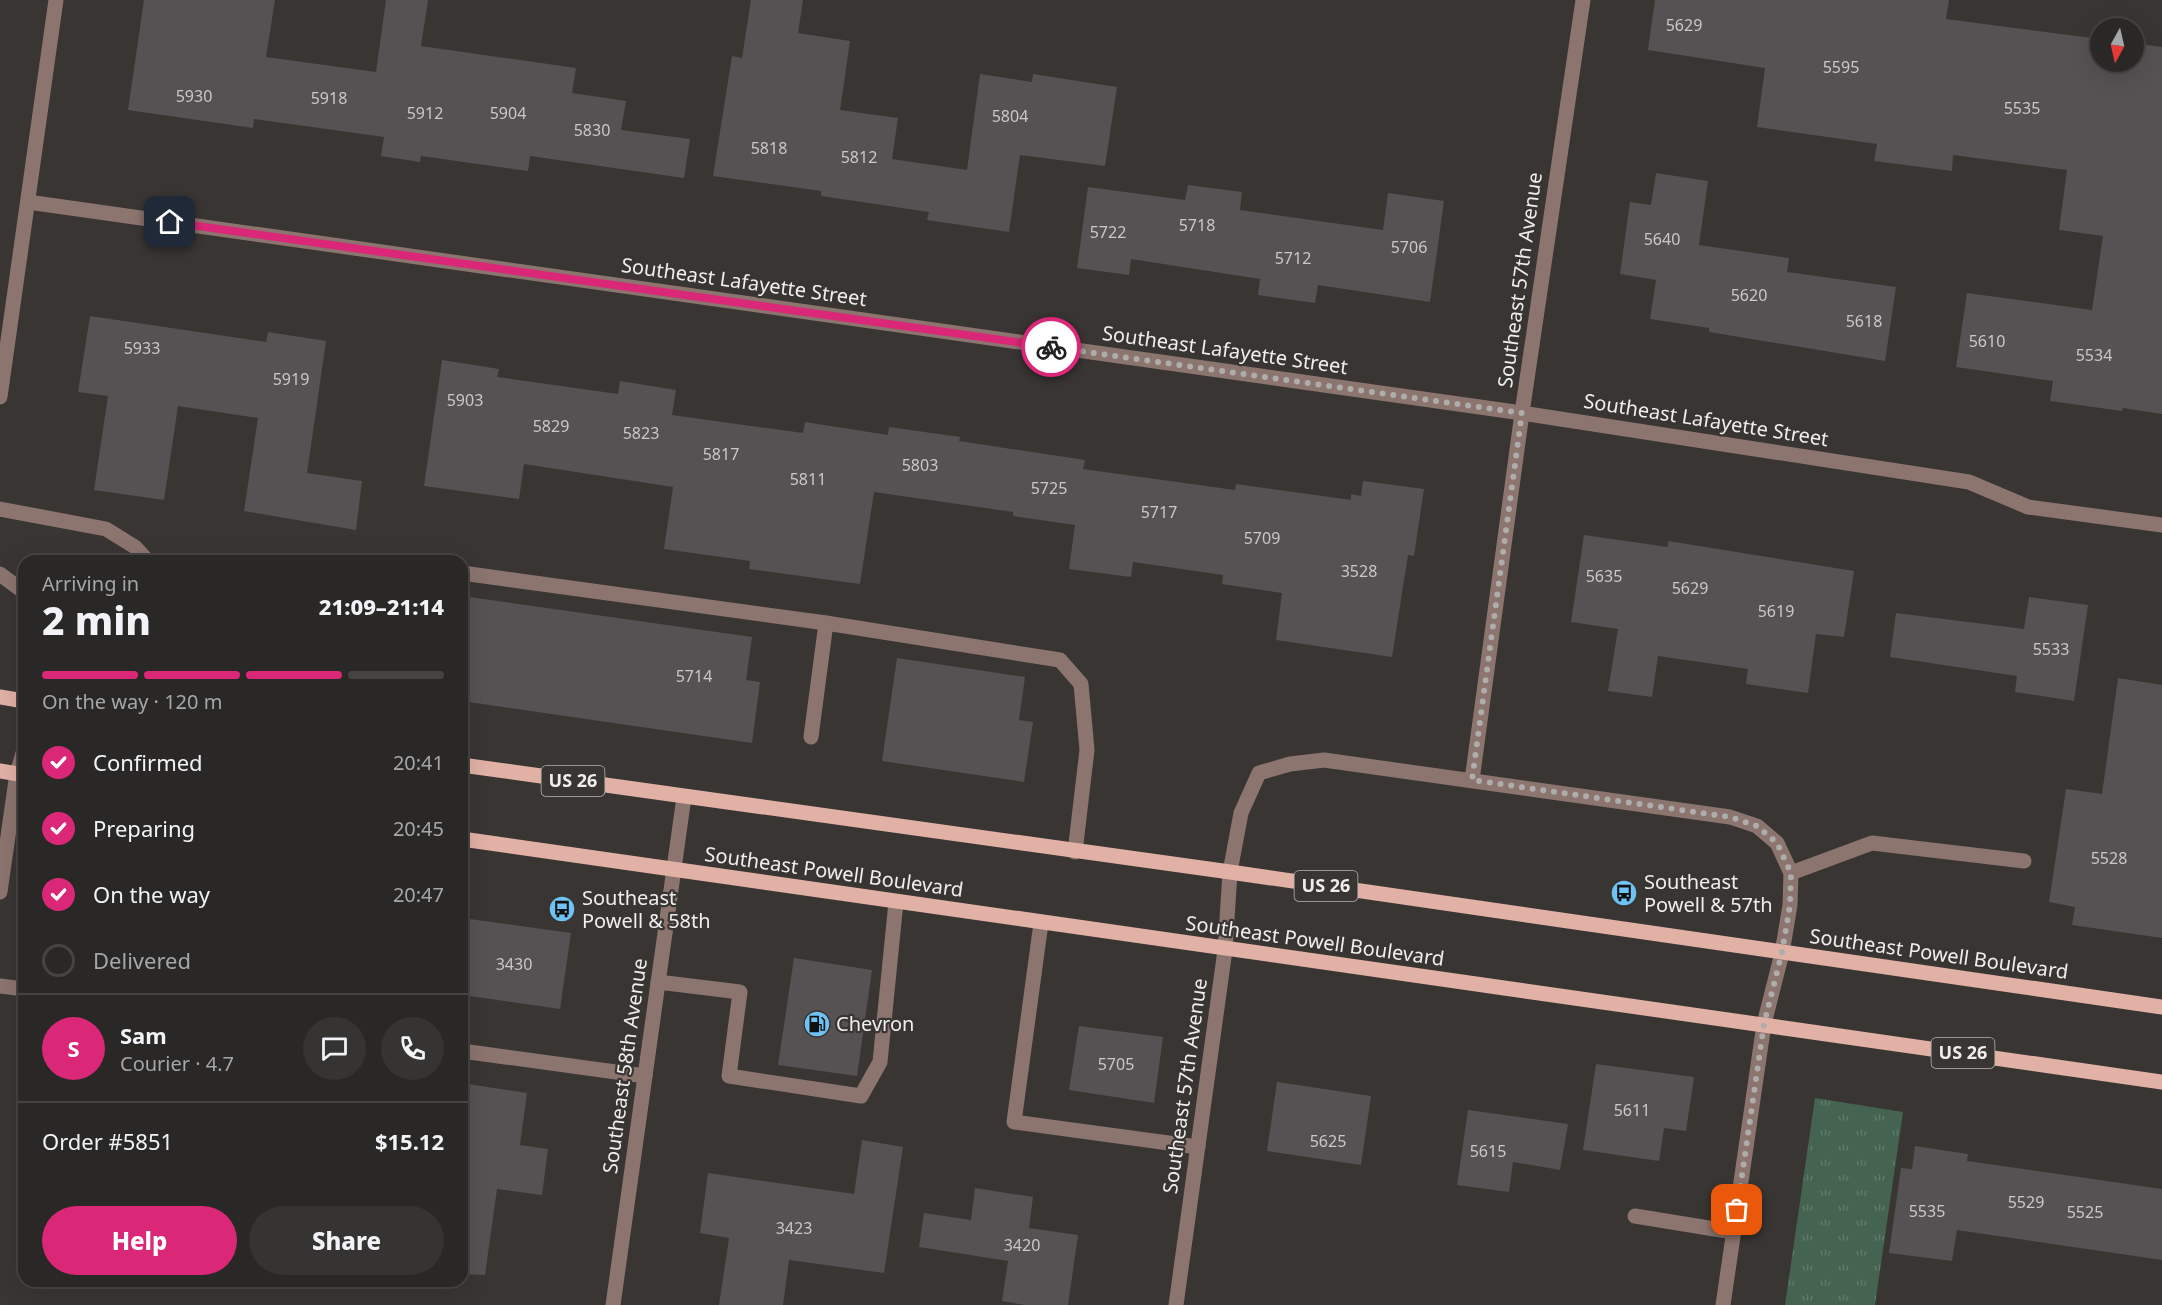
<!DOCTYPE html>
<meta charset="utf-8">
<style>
body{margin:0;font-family:"Noto Sans",sans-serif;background:#363432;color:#f1f3f6;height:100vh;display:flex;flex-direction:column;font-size:22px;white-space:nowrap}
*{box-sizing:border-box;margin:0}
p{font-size:20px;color:#a5a6a7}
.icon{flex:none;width:33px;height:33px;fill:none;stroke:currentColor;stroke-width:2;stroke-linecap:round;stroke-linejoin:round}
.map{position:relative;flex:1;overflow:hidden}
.drawer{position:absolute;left:18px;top:555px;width:450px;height:732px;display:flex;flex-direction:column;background:#2a2826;border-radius:18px;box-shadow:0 6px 24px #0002,0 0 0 2px #464443}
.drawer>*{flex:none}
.needle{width:39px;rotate:188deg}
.controls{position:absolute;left:2090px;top:18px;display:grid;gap:12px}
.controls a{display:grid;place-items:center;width:54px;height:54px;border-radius:50%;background:#2a2826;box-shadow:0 6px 24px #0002,0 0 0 2px #464443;font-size:30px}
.pin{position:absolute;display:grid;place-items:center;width:51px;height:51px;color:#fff;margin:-26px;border-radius:12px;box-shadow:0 3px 9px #0006}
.courier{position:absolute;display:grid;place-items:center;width:60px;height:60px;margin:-30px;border:4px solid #db2777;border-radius:50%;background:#fff;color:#222;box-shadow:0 2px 8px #0007}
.summary em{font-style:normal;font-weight:800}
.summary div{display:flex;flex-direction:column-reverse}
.summary{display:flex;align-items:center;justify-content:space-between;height:102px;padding:0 24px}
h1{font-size:39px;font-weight:800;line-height:45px}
.bar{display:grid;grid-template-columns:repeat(4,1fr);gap:9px 6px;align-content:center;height:72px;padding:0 24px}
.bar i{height:8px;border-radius:4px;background:#464443}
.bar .current{background:#db2777}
.bar p{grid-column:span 4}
.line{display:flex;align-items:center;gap:15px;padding:0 24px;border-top:2px solid #464443}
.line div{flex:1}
.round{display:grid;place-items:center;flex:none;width:63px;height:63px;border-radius:32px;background:#363432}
ol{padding:0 24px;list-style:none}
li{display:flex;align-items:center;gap:18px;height:66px}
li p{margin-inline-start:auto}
li .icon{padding:6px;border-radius:50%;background:#db2777;color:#fff;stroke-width:4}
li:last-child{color:#a5a6a7}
li i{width:33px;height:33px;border:3px solid #464443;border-radius:50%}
.primary-button{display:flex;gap:12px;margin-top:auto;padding:12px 24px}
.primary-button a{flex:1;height:69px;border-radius:36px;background:#db2777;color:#fff;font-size:24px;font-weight:800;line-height:69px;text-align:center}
.primary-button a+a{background:#363432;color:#f1f3f6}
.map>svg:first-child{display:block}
</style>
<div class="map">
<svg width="2162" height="1305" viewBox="0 0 2162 1305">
<defs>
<pattern id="grass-tufts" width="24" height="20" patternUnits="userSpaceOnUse" patternTransform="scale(1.5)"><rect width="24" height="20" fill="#446350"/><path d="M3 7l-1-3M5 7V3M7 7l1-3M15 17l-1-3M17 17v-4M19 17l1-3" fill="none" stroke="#5f7a6a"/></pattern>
</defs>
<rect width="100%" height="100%" fill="#383533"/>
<path fill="url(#grass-tufts)" d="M1815,1098L1903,1112L1875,1305H1785Z"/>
<g fill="#565254">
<path d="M144,0H275L266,57L376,72L386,0H428L421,46L576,68L572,93L626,101L621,130L690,139L684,178L530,156L528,171L421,156L420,162L381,156L384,137L254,119L253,128L128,110Z"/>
<path d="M751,0H803L798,33L850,41L840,110L898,118L892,159L967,170L980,74L1032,82L1033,74L1117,87L1105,166L1020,155L1009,232L927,220L929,212L821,196V191L713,176L732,56L742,58Z"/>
<path d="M1655,0H1949L1946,19L2100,39V62H2133V43L2162,47V414L2123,408L2122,411L2050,401L2053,381L1956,367L1967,293L2092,310L2103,236L2059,230L2067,170L1953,155L1952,171L1874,161L1877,144L1757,127L1765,68L1648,50Z"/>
<path d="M1656,173L1708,181L1699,245L1789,258L1787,272L1896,287L1885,361L1709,332V328L1650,319L1656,280L1620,274L1630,202L1651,205Z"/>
<path d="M1188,185L1242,192L1240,210L1383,230L1388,193L1444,201L1430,302L1318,285L1315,303L1258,295L1260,279L1131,259L1129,275L1077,268L1088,187L1185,200Z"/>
<path d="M90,316L266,342L268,332L326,341L307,473L362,481L356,530L244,511L258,418L178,406L164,500L94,490L108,396L78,392Z"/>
<path d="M442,360L499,369L497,377L618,394L620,381L676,390L672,415L803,433L805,422L888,435L889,427L960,437L959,441L1085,460L1083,469L1235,490L1236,484L1351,500V494L1361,496L1363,481L1424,489L1414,556L1408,555L1392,657L1276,640L1282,593L1222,584L1223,575L1133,562L1131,577L1069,569L1075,525L1013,516V512L874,492L860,584L749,569L750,561L664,549L673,487L524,464L519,499L424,486Z"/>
<path d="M1584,535L1668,547V541L1854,571L1844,637L1816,634L1808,693L1746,684L1748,669L1658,656L1652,697L1608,691L1618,629L1571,622Z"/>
<path d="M462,596L752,637L746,680L760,682L752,743L462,701Z"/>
<path d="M2029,597L2088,605L2074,701L2015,692L2017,676L1890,657L1896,613L2024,629Z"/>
<path d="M897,658L1025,677L1019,720L1033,722L1024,782L882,761Z"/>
<path d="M2118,678L2162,685V938L2072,925L2075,907L2049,902L2066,789L2102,794Z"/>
<path d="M462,918L571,933L560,1009L462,995Z"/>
<path d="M794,958L872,970L857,1076L778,1065Z"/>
<path d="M1079,1026L1163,1037L1154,1103L1069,1090Z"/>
<path d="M1596,1064L1694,1077L1686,1131L1664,1128L1659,1161L1583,1150Z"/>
<path d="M1277,1082L1371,1096L1361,1165L1267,1151Z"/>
<path d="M462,1083L527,1093L520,1145L548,1149L542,1195L497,1189L485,1275L462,1274Z"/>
<path d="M1468,1110L1568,1124L1560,1170L1513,1162L1509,1192L1457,1185Z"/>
<path d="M862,1140L903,1147L884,1273L789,1260L783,1305H719L729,1238L700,1233L708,1173L854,1194Z"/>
<path d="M1915,1146L1968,1154L1967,1161L2162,1189V1260L1957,1230L1952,1261L1889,1253L1901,1168L1912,1169Z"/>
<path d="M975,1188L1033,1197L1029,1228L1078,1235L1068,1305H1025L1002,1301L1008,1261L919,1247L924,1213L971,1220Z"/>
</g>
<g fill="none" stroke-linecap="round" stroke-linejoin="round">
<g stroke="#8c746f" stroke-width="15">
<path d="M28,202L1522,413L1969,482L2028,507L2162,525"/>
<path d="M0,397L56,0"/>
<path d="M0,509L106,529L135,547L148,561"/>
<path d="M462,573L826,623"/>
<path d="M0,574L24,592"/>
<path d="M811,737L826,623L1060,660L1081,684L1087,750L1075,852"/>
<path d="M1472,780L1522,413L1583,0"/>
<path d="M1791,873L1872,843L2024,861"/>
<path d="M0,892L17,773L24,750"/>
<path d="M1041,923L1014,1122L1198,1147"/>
<path d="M658,982L740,992L729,1076L861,1096L880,1062L896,902"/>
<path d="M0,986L24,989"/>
<path d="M462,1051L645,1076"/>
<path d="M1635,1216L1733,1232"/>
<path d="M613,1305L684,797"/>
<path d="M1176,1305L1225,950L1230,872L1241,813L1259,773L1290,764L1324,760L1730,817L1757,826L1777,843L1791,873L1790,905L1782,953L1764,1024L1723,1305"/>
</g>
<g stroke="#e1b1a6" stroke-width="15">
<path d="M0,697L24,701"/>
<path d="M462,765L1230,872L2162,1007"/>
<path d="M0,771L24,775"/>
<path d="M462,839L2162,1082"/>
</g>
</g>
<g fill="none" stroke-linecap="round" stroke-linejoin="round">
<path stroke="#afadac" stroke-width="6" stroke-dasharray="0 10.8" d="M1051,347L1522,413L1472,780L1730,817L1757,826L1777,843L1791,873L1790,905L1786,929L1782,952L1764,1024L1737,1210"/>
<path stroke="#db2777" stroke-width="8" d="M170,222L1051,347"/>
</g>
<defs>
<symbol id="bus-disc" viewBox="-11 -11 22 22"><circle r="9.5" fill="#6fc2f4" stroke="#383533"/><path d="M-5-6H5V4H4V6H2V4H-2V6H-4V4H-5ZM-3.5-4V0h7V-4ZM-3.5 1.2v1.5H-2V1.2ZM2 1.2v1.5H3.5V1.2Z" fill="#111"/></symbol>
<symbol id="fuel-disc" viewBox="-11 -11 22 22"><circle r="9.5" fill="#6fc2f4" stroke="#383533"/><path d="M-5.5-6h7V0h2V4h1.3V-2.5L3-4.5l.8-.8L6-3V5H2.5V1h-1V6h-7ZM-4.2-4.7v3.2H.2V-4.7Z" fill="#111"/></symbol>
</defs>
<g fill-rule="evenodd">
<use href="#bus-disc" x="1609" y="878" width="30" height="30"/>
<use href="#bus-disc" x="547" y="894" width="30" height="30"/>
<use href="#fuel-disc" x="802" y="1009" width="30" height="30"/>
</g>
<g text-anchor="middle" stroke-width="4.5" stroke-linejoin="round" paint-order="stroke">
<g font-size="16" fill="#c9c7c7">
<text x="1684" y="31">5629</text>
<text x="1841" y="73">5595</text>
<text x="194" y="102">5930</text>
<text x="329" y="104">5918</text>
<text x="2022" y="114">5535</text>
<text x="425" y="119">5912</text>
<text x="508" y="119">5904</text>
<text x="1010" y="122">5804</text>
<text x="592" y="136">5830</text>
<text x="769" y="154">5818</text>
<text x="859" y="163">5812</text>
<text x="1197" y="231">5718</text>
<text x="1108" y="238">5722</text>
<text x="1662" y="245">5640</text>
<text x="1409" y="253">5706</text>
<text x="1293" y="264">5712</text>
<text x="1749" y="301">5620</text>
<text x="1864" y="327">5618</text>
<text x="1987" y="347">5610</text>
<text x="142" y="354">5933</text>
<text x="2094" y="361">5534</text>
<text x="291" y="385">5919</text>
<text x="465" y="406">5903</text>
<text x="551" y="432">5829</text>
<text x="641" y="439">5823</text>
<text x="721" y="460">5817</text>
<text x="920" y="471">5803</text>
<text x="808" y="485">5811</text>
<text x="1049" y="494">5725</text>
<text x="1159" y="518">5717</text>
<text x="1262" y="544">5709</text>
<text x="1359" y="577">3528</text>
<text x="1604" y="582">5635</text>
<text x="1690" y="594">5629</text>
<text x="1776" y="617">5619</text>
<text x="2051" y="655">5533</text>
<text x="694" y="682">5714</text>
<text x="2109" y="864">5528</text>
<text x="514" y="970">3430</text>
<text x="1116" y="1070">5705</text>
<text x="1632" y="1116">5611</text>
<text x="1328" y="1147">5625</text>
<text x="1488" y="1157">5615</text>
<text x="2026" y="1208">5529</text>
<text x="1927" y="1217">5535</text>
<text x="2085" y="1218">5525</text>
<text x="794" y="1234">3423</text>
<text x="1022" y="1251">3420</text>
</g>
<g fill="#383533" stroke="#b8b6b5" stroke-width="1.5">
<rect x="541.5" y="766" width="63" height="30" rx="4.5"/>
<rect x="1294.5" y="871" width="63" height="30" rx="4.5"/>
<rect x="1931.5" y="1038" width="63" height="30" rx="4.5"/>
</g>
<g font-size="18" font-weight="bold" fill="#efeeed">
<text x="573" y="787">US 26</text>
<text x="1326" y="892">US 26</text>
<text x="1963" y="1059">US 26</text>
</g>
<g font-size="20" fill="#efeeed" stroke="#383533">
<text transform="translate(1520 280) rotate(-82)" y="7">Southeast 57th Avenue</text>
<text transform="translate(744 282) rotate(8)" y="7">Southeast Lafayette Street</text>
<text transform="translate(1225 350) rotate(8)" y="7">Southeast Lafayette Street</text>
<text transform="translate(1706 420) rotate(9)" y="7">Southeast Lafayette Street</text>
<text transform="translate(834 872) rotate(8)" y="7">Southeast Powell Boulevard</text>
<text transform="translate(1315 941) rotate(8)" y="7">Southeast Powell Boulevard</text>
<text transform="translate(1939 954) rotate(8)" y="7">Southeast Powell Boulevard</text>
<text transform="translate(625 1066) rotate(-82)" y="7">Southeast 58th Avenue</text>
<text transform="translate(1185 1086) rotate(-82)" y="7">Southeast 57th Avenue</text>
</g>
<g font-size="20" fill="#efeeed" stroke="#383533" text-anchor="start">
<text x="1644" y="889">Southeast<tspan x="1644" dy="23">Powell &amp; 57th</tspan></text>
<text x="582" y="905">Southeast<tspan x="582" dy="23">Powell &amp; 58th</tspan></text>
<text x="836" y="1031">Chevron</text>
</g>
</g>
</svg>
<div class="controls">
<a><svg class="needle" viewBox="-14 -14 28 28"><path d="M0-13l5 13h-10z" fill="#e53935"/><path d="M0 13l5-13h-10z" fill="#a5a6a7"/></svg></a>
</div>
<div class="pin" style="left:1737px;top:1210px;background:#ea580c"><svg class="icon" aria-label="bag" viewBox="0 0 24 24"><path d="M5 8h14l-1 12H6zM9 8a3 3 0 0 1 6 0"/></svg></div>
<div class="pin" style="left:170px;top:222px;background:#1f2937"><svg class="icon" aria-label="home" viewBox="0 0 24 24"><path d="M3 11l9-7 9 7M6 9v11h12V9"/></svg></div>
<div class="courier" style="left:1051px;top:347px"><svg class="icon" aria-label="bike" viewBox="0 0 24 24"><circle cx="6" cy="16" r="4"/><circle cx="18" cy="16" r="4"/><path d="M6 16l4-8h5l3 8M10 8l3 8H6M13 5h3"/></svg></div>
<section class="drawer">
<div class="summary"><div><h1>2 min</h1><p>Arriving in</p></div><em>21:09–21:14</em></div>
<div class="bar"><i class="current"></i><i class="current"></i><i class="current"></i><i></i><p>On the way · 120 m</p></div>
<ol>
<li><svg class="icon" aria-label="check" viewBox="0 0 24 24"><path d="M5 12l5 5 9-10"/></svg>Confirmed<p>20:41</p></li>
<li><svg class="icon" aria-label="check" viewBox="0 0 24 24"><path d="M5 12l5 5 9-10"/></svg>Preparing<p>20:45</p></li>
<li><svg class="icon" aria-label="check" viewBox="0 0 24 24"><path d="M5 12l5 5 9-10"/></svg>On the way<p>20:47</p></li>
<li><i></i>Delivered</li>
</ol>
<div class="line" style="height:108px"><b class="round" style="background:#db2777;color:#fff">S</b><div><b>Sam</b><p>Courier · 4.7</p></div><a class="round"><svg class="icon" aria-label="chat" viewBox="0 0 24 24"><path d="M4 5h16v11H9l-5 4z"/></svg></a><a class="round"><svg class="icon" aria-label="phone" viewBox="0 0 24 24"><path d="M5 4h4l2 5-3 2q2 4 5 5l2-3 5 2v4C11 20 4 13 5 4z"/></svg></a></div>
<div class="line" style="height:78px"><div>Order #5851</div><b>$15.12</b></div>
<div class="primary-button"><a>Help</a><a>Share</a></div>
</section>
</div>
